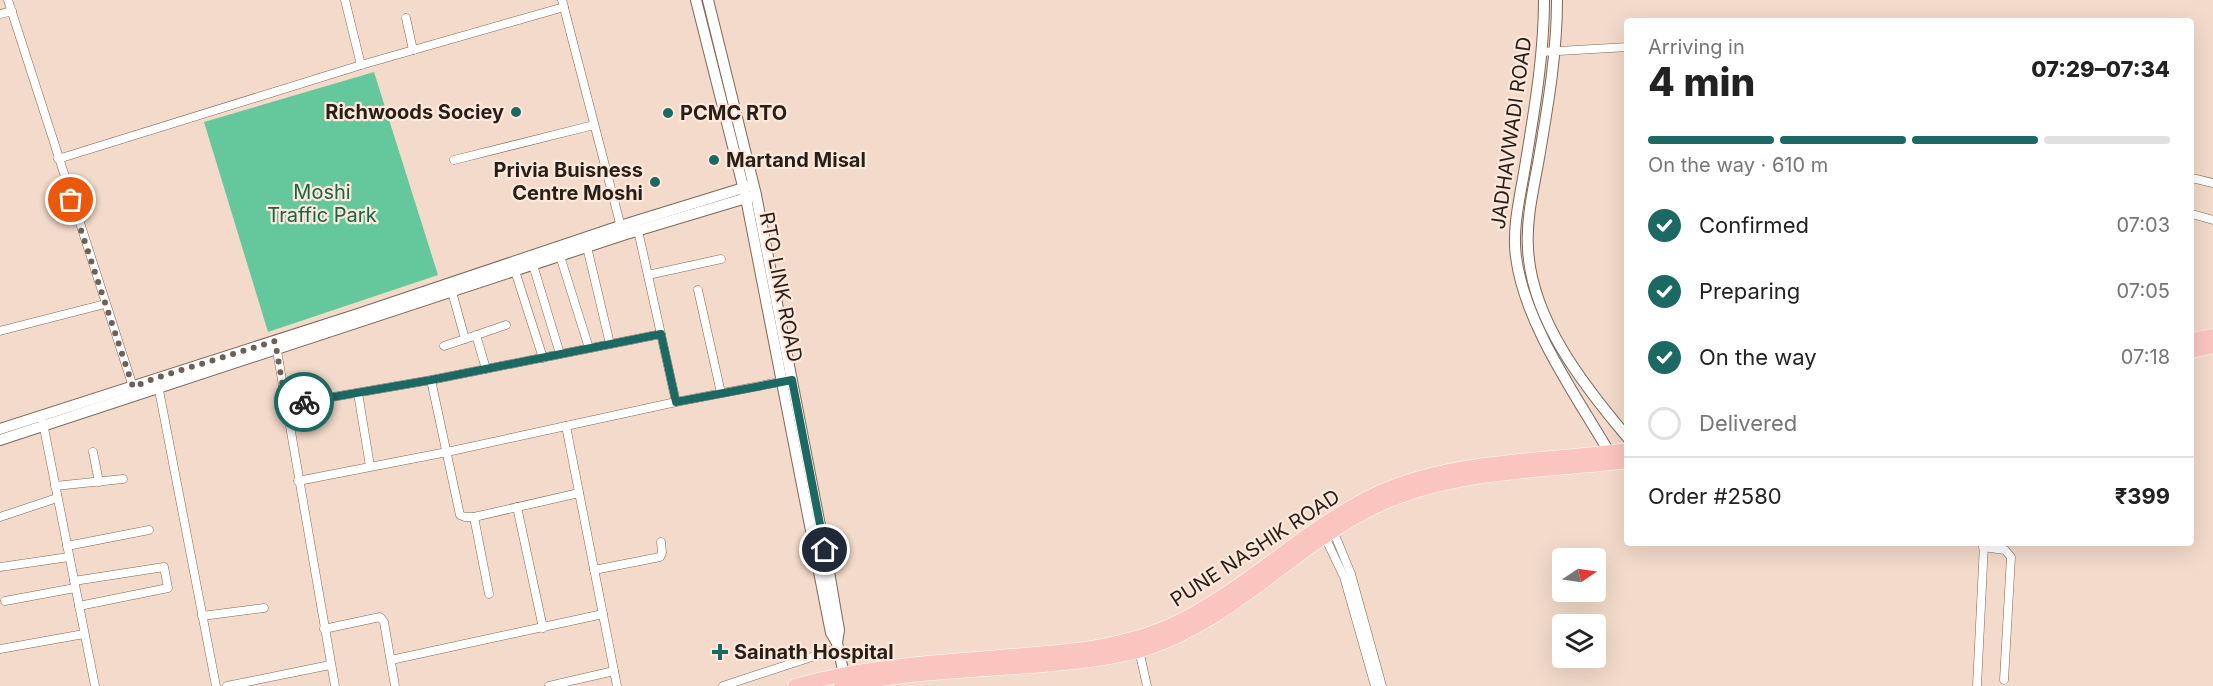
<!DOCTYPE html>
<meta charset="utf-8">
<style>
body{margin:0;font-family:Inter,sans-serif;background:#f2f2f2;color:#222;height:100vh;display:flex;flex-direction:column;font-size:22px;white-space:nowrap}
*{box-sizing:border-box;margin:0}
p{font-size:20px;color:#767676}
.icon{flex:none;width:33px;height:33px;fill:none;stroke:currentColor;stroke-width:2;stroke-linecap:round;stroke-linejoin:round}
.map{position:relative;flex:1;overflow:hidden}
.side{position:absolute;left:1624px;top:18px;width:570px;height:528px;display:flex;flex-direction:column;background:#fff;border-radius:6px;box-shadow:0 6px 24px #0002}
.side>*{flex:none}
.needle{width:39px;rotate:77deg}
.tools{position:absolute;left:1552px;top:548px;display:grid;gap:12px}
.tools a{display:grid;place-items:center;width:54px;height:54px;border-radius:6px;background:#fff;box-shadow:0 6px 24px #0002;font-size:30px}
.pin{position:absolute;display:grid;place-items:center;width:51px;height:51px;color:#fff;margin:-26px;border:3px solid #fff;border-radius:50%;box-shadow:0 2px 6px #0007}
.courier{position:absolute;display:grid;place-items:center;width:60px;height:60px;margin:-30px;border:4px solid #1c6863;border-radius:50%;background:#fff;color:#222;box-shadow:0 2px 8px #0007}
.summary em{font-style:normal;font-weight:800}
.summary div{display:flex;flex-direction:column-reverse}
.summary{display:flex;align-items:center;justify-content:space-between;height:102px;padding:0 24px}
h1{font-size:39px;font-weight:800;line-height:45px}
.bar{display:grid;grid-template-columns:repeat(4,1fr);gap:9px 6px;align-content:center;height:72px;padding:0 24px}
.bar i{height:8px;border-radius:4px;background:#e0e0e0}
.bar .on{background:#1c6863}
.bar p{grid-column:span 4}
.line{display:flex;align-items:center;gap:15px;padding:0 24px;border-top:2px solid #e0e0e0}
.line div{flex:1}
ol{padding:0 24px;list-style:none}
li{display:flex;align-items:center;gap:18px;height:66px}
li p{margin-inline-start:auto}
li .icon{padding:6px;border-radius:50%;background:#1c6863;color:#fff;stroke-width:4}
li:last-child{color:#767676}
li i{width:33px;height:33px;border:3px solid #e0e0e0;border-radius:50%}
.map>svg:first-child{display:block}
</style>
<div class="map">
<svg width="2213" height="686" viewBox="0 0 2213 686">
<rect width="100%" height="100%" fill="#f3daca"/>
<path fill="#64c89c" d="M374,72L438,275L268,332L204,122Z"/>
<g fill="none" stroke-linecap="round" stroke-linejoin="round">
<defs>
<g id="street">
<path d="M8,0L134,390"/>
<path d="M345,0L361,65"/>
<path d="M562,0L622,231"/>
<path d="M0,14L12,11"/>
<path d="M406,18L413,50"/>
<path d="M1541,52L1628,47"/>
<path d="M58,159L361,65L564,7"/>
<path d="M454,160L594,125"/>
<path d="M2192,178L2213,183"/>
<path d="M2192,214L2213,220"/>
<path d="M637,226L676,402"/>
<path d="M587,247L610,344"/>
<path d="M560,256L589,348"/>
<path d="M533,265L560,354"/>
<path d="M515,271L543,358"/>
<path d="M648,275L721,259"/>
<path d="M698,290L721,393"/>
<path d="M452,292L465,339L506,325"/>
<path d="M0,331L105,304"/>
<path d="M476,335L486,369"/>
<path d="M276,345L335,686"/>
<path d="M444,346L465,339"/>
<path d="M431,380L460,515L465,517H474L579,493"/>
<path d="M158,385L216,686"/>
<path d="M358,393L370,466"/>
<path d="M286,405L431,380L661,334"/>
<path d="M43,423L95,686"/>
<path d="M566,426L617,686"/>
<path d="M93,452L99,482"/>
<path d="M298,481L447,452L676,402L785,381"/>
<path d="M55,486L123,479"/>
<path d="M517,507L543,628"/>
<path d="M0,517L57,498"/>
<path d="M474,517L489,594"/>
<path d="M1332,528L1351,574L1382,686"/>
<path d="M1324,535L1344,577L1375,686"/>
<path d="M67,546L149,530"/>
<path d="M1983,547L2005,550L2011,557L2004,680"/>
<path d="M0,567L69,557"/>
<path d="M594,570L660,557L662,553L661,542"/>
<path d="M74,581L164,567L168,588L79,606"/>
<path d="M5,601L75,588"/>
<path d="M202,616L264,608"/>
<path d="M324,629L380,617L384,622L395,686"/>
<path d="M0,649L84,634"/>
<path d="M1139,650L1147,686"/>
<path d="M391,660L603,614"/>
<path d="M227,686L330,665"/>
<path d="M549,686L614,671"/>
<path d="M723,686L839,648"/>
<path d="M1977,686L1984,544"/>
</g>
<g id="secondary">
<path d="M696,0L746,198L831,633L837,643L844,674"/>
<path d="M708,0L756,195L829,572L839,630L837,643"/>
<path d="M1544,0C1544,56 1534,112 1525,167C1520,197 1512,228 1516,257C1525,326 1578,398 1612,457"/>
<path d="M1557,0C1557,53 1548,105 1539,158C1534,187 1526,218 1528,248C1531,319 1584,386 1628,438"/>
<path d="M0,429L358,314L620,226L753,185"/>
<path d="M0,440L623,235L756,195"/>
</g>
<g id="highway">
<path d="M2192,340L2213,336"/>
<path d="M2192,351L2213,346"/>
<path d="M795,686C889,659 988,661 1085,649C1116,644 1147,637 1176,623C1246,589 1301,532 1370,497C1449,458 1543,462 1628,450"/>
<path d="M841,686C898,674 958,671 1017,667C1057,664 1099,661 1138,651C1229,625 1291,548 1374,507C1452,469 1543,472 1628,461"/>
</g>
</defs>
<use href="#street" stroke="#7e6859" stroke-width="9"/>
<use href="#secondary" stroke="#7e6859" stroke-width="12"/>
<use href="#highway" stroke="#fff" stroke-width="15"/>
<use href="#street" stroke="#fff" stroke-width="8"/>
<use href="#secondary" stroke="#fff" stroke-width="10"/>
<use href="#highway" stroke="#fac5bf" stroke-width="14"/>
</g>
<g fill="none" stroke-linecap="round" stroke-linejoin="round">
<path stroke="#6e6056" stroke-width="6" stroke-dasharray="0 10.8" d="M71,200L133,387L156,378L275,341L286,405L304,402"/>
<path stroke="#1c6863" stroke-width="8" d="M304,402L431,380L661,334L676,402L792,380L825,550"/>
</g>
<g fill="#1c6863" stroke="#fde8db" stroke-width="2">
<circle cx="516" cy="112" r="6"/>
<circle cx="668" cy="113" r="6"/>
<circle cx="714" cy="160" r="6"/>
<circle cx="655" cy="182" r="6"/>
<path d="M717 643h6v6h6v6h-6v6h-6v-6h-6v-6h6z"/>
</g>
<g text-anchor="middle" stroke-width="4.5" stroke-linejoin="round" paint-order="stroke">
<g font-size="20" font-weight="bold" fill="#271e18" stroke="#fde8db" text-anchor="start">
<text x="504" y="119" text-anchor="end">Richwoods Sociey</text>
<text x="680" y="120">PCMC RTO</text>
<text x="726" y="167">Martand Misal</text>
<text x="643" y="177" text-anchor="end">Privia Buisness<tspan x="643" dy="23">Centre Moshi</tspan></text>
<text x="734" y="659">Sainath Hospital</text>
</g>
<g font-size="20" fill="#271e18" stroke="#fde8db">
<text transform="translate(1511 133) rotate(-82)" y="7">JADHAVWADI ROAD</text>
<text transform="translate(781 287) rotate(79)" y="7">RTO LINK ROAD</text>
<text transform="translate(1255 548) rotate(-33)" y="7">PUNE NASHIK ROAD</text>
</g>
<g font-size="20" fill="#176547" stroke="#fde8db">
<text x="322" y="199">Moshi<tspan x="322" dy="23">Traffic Park</tspan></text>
</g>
</g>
</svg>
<div class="tools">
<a><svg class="needle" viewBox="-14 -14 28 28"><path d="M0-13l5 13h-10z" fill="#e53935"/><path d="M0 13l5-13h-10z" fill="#767676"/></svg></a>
<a><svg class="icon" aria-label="layers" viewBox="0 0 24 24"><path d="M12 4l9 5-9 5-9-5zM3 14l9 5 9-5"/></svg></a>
</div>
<div class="pin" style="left:71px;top:200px;background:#ea580c"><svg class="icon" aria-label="bag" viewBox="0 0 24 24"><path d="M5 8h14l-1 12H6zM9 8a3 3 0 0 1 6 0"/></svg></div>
<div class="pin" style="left:825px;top:550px;background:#1f2937"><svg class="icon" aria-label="home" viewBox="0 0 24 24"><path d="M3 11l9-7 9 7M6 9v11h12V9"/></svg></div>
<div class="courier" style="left:304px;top:402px"><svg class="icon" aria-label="bike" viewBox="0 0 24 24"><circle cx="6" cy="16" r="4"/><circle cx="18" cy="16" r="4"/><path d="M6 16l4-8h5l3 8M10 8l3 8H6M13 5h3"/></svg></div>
<section class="side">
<div class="summary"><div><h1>4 min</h1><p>Arriving in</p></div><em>07:29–07:34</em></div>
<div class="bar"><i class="on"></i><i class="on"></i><i class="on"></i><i></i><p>On the way · 610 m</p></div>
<ol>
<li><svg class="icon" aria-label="check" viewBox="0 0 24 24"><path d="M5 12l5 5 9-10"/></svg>Confirmed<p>07:03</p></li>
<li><svg class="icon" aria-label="check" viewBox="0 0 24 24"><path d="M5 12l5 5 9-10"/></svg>Preparing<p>07:05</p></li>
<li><svg class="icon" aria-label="check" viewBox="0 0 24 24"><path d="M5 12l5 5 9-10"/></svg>On the way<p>07:18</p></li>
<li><i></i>Delivered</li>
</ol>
<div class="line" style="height:78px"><div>Order #2580</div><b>₹399</b></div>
</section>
</div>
